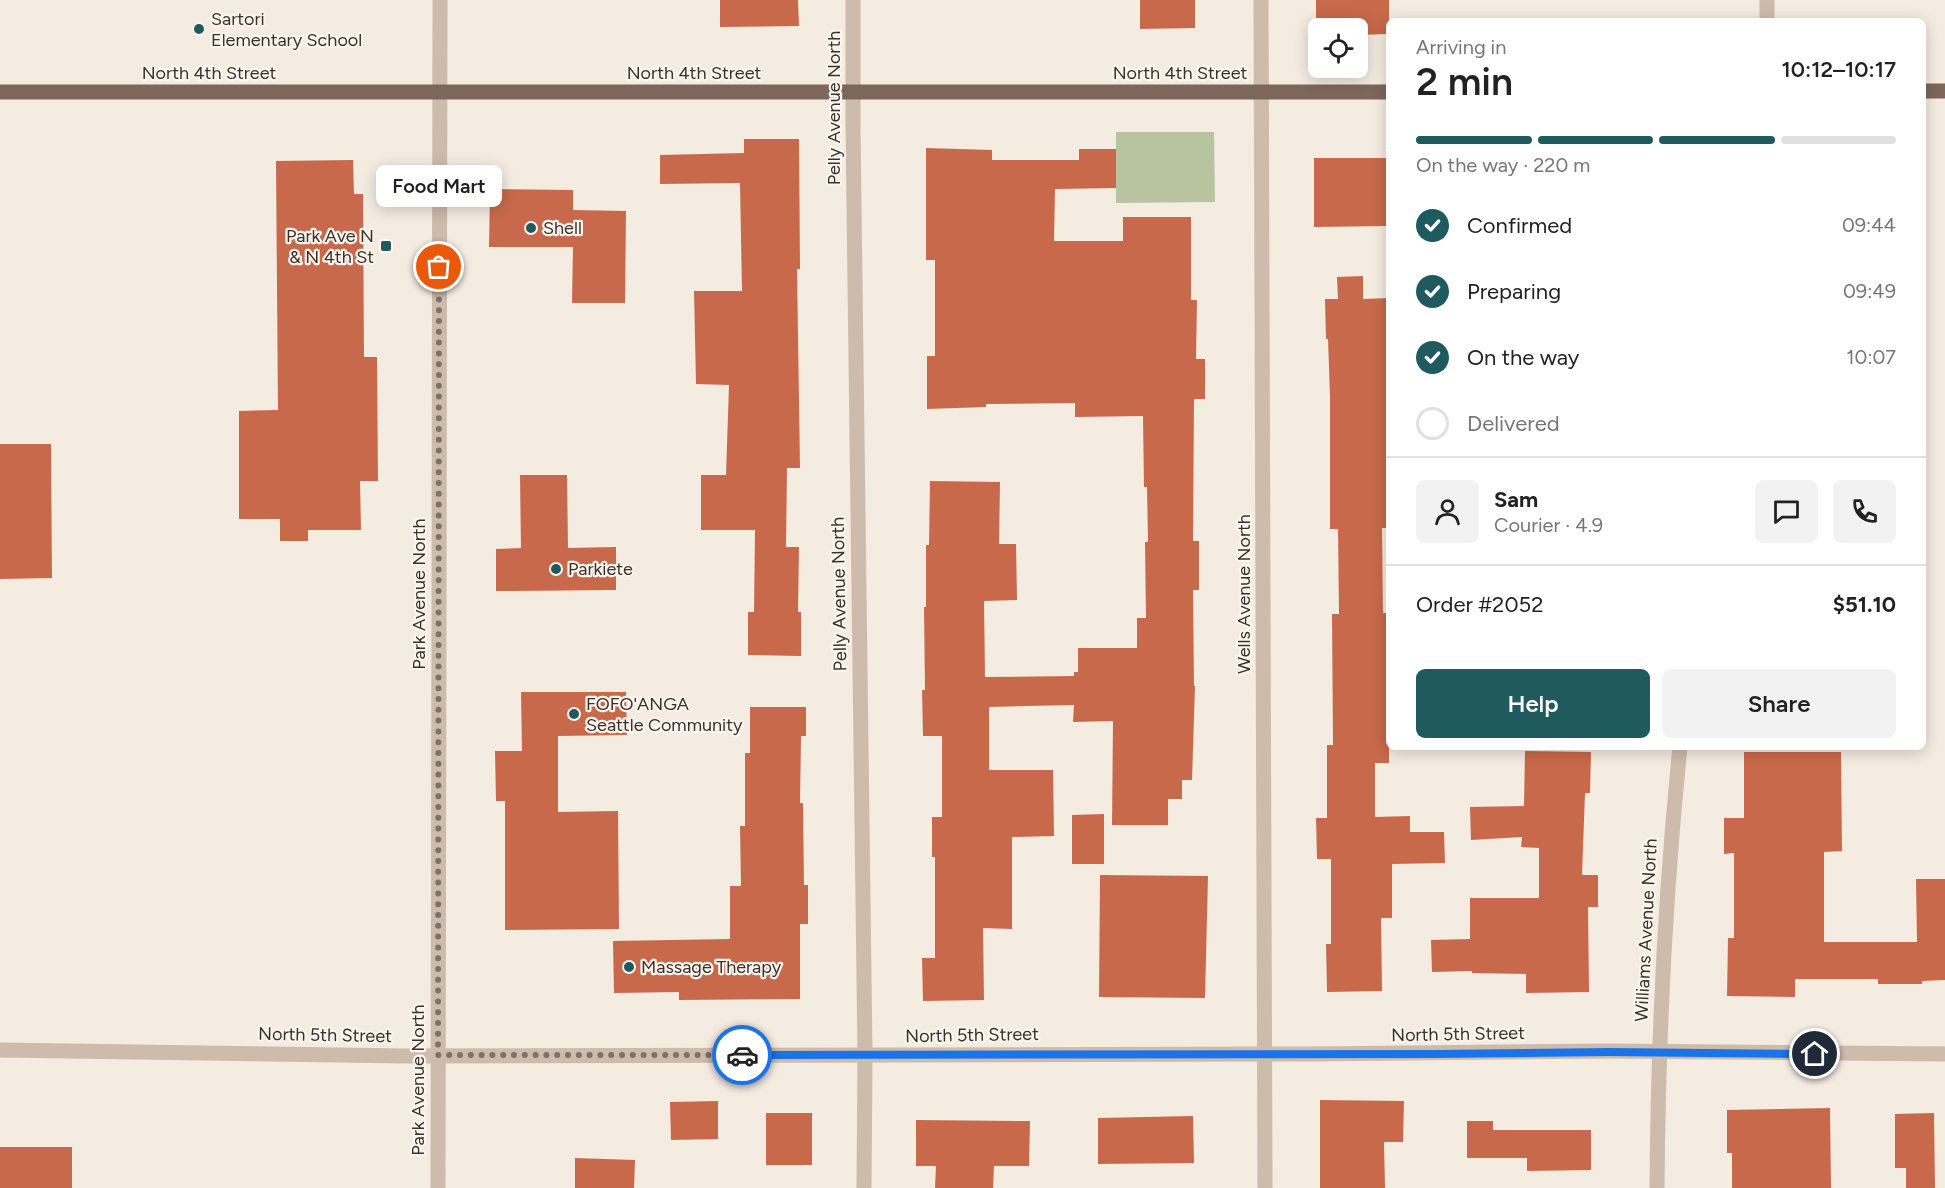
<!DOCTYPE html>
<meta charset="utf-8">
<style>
body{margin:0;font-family:Figtree,sans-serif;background:#f2f2f2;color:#222;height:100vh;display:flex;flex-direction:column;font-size:22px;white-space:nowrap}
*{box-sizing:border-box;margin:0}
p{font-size:20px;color:#767676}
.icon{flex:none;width:33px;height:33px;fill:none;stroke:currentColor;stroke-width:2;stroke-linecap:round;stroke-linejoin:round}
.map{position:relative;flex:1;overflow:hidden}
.panel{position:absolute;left:1386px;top:18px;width:540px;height:732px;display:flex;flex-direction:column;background:#fff;border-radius:9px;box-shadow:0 3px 15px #0003}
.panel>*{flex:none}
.fabs{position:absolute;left:1308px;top:18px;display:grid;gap:12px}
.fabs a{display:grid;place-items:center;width:60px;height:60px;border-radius:9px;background:#fff;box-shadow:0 3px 15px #0003;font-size:30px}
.pin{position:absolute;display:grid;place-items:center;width:51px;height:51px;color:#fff;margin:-26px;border:3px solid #fff;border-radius:50%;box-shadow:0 2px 6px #0007}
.courier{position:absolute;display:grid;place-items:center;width:60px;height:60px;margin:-30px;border:4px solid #1a73e8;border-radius:50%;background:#fff;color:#222;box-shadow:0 2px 8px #0007}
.bubble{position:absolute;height:42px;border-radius:9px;background:#fff;box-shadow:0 3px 15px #0003;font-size:20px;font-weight:600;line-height:42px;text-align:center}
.overview em{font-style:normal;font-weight:600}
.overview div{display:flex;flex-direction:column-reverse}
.overview{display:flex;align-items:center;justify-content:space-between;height:102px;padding:0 30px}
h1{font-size:39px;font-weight:600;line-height:45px}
.bar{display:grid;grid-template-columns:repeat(4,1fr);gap:9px 6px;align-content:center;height:72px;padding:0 30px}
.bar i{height:8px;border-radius:4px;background:#e0e0e0}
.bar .active{background:#1f5a5e}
.bar p{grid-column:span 4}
.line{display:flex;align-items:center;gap:15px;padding:0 30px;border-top:2px solid #e0e0e0}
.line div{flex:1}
.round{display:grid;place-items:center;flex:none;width:63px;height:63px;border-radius:9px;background:#f2f2f2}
ol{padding:0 30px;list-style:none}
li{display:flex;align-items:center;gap:18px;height:66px}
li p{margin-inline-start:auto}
li .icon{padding:6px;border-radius:50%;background:#1f5a5e;color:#fff;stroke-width:4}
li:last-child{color:#767676}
li i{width:33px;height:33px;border:3px solid #e0e0e0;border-radius:50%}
.action{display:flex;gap:12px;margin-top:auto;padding:12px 30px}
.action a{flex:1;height:69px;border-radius:9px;background:#1f5a5e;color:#fff;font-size:24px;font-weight:600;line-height:69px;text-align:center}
.action a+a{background:#f2f2f2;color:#222}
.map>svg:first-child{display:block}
</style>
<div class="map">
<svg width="1945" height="1188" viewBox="0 0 1945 1188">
<rect width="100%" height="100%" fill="#f4ebe1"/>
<path fill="#b8c4a0" d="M1116,132H1214L1215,202L1116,203Z"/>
<g fill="#c8694b">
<path d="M720,0H798L799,26L720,27Z"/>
<path d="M1140,0H1195V28L1140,29Z"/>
<path d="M1316,0H1389V34L1358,35V28H1318V35H1316Z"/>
<path d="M744,139H799L800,269H797L800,468H787L786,547H799L798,612H801V656L748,655V612H754L755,530H701V475H726L729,385L696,384L694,291H742L740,183L660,184V155L744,153Z"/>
<path d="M926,148L992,150V160H1079V149H1116V188L1055,189L1054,241H1123V217H1191V300H1197L1196,359H1205V399H1194L1193,541H1199V590H1193L1194,686H1195L1192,780H1182V799H1168V825H1112L1113,721L1073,722L1074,705L989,707V770H1053L1054,836L1012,837V929L983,928L984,1000L923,1001L922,958H935V857H932V817H942V736H923L922,690H925L924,607H926V545H929L930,481L1000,482L999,544H1016L1017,600L984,601L985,677L1074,676V672H1078V648H1137V618H1146L1145,542H1148L1147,487H1144L1143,416L1075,417V403L986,404V407L927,409V356H935V260H926Z"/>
<path d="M1314,158H1389V226L1314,227Z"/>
<path d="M353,160L354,194H363L364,357H377L378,481H360L361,530H308V541H280V519H239V411L278,410L276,161Z"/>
<path d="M490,189L573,190V210L626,211L625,303H572L573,247H489Z"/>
<path d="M1363,276V299L1389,298L1386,504H1389V528H1382L1383,613H1389V763H1375V817L1410,816V832H1444L1445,863L1392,864V918H1381L1382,991L1327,992L1326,944H1331V859H1317L1316,818H1327V745H1333L1332,614H1339L1338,529H1330V396L1328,339H1326L1325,299H1338L1337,277Z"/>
<path d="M0,444H51L52,578L0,579Z"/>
<path d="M520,475H567L568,548L616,547V590L496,591V549L521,548Z"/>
<path d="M521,692H626L627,735L558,736V812L618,811L619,929L505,930V801H496L495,751H522Z"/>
<path d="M750,707H806V736H801L800,803H803L804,885H808V924H800V999L679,1000V992L614,993L613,941L730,939V886H741L740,826H745V753H750Z"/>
<path d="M1525,751L1591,752L1590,793H1585L1582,875H1598V907H1588L1589,992L1526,993V974L1472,973V971L1432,972L1431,940L1470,939V898H1539V848L1521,847L1522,837L1471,840L1470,807L1524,806Z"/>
<path d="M1744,752H1841L1842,851L1824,852V942H1917L1916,879H1945V980L1922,981V984H1878V979H1795V997L1727,996L1728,938H1734V853L1724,854V818H1744Z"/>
<path d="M1104,814V864H1072V815Z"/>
<path d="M1100,875L1208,876L1205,998L1099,997Z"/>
<path d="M1320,1100L1404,1101L1403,1142H1384L1385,1188H1320Z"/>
<path d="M718,1101V1139L671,1140L670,1102Z"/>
<path d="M1830,1108L1831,1188H1732V1153H1727V1110Z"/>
<rect x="766" y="1113" width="46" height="52"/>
<path d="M1934,1113L1935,1188H1906V1168H1895V1114Z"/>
<path d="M1193,1116L1194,1163L1098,1164V1118Z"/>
<path d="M916,1120L1030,1121L1029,1166H994L993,1188H935L936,1166H916Z"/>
<path d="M1467,1121H1493V1130H1591V1170L1527,1171V1158H1467Z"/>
<rect x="0" y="1147" width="72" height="41"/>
<path d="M575,1158L635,1160L634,1188H575Z"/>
</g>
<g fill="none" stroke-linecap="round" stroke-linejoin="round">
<g stroke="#cdbbac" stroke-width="15">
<path d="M853,0V128L865,1055L864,1188"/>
<path d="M1261,0L1265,1188"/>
<path d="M1767,0V21"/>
<path d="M0,1050L404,1056L1310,1054L1609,1051L1945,1054"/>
<path d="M438,1188L440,0"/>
<path d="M1657,1188C1658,1040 1665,894 1680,747"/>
</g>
<g stroke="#7d675c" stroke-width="15">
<path d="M1923,91H1945"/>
<path d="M0,92H1389"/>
</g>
</g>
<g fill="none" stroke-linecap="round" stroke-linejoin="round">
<path stroke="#7c716b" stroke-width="6" stroke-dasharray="0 10.8" d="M439,267L438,1055H742"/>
<path stroke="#1a73e8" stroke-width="8" d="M742,1055L1434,1054L1609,1052L1815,1054"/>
</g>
<g fill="#1f5a5e" stroke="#fbf5ee" stroke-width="2">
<circle cx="199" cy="29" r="6"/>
<circle cx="531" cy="228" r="6"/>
<rect x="380" y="240" width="12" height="12" rx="3"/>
<circle cx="556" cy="569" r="6"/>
<circle cx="574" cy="714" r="6"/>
<circle cx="629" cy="967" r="6"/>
</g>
<g text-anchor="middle" stroke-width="4.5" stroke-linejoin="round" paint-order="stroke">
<g font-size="18" fill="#3b302b" stroke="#fbf5ee" text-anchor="start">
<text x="211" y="25">Sartori<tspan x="211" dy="21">Elementary School</tspan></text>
<text x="543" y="234">Shell</text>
<text x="374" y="242" text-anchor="end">Park Ave N<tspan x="374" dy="21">&amp; N 4th St</tspan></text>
<text x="568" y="575">Parkiete</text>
<text x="586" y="710">FOFO'ANGA<tspan x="586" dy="21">Seattle Community</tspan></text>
<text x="641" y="973">Massage Therapy</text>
</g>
<g font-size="18" fill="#3b302b" stroke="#fbf5ee">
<text x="209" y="79">North 4th Street</text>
<text x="694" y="79">North 4th Street</text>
<text x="1180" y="79">North 4th Street</text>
<text transform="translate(834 108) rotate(-90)" y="6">Pelly Avenue North</text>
<text transform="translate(419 594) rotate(-90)" y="6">Park Avenue North</text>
<text transform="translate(839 594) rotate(-91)" y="6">Pelly Avenue North</text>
<text transform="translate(1244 594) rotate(-90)" y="6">Wells Avenue North</text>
<text transform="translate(1646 930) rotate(-87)" y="6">Williams Avenue North</text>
<text transform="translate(1458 1034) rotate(-1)" y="6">North 5th Street</text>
<text transform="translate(325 1035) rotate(1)" y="6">North 5th Street</text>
<text transform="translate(972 1035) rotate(-1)" y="6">North 5th Street</text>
<text transform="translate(418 1080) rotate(-90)" y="6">Park Avenue North</text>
</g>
</g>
</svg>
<div class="fabs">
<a><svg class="icon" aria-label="locate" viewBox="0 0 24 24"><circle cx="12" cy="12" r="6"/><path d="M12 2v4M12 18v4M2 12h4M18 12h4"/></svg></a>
</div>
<div class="pin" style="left:439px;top:267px;background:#ea580c"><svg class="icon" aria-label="bag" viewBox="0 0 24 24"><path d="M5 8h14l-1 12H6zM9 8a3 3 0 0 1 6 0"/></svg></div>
<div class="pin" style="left:1815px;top:1054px;background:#1f2937"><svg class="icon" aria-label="home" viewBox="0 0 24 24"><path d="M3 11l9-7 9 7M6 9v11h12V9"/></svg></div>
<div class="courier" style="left:742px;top:1055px"><svg class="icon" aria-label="car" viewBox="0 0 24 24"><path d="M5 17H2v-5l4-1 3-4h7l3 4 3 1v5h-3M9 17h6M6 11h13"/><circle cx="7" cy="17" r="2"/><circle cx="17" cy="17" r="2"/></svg></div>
<div class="bubble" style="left:376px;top:165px;width:126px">Food Mart</div>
<section class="panel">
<div class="overview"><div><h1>2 min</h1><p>Arriving in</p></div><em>10:12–10:17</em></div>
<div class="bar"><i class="active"></i><i class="active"></i><i class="active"></i><i></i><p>On the way · 220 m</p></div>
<ol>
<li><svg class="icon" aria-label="check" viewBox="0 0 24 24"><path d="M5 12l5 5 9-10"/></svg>Confirmed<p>09:44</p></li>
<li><svg class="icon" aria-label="check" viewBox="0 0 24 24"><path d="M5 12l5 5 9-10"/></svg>Preparing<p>09:49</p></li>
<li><svg class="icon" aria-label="check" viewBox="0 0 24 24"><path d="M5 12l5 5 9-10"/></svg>On the way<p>10:07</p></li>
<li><i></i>Delivered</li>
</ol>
<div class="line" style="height:108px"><a class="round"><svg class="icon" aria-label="person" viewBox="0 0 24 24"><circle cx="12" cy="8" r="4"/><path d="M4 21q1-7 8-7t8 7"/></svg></a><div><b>Sam</b><p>Courier · 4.9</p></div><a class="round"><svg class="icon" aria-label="chat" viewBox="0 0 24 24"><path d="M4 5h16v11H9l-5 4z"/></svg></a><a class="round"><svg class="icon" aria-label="phone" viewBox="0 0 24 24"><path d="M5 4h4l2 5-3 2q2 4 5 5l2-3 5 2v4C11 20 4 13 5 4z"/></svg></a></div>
<div class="line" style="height:78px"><div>Order #2052</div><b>$51.10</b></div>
<div class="action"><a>Help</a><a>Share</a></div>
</section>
</div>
